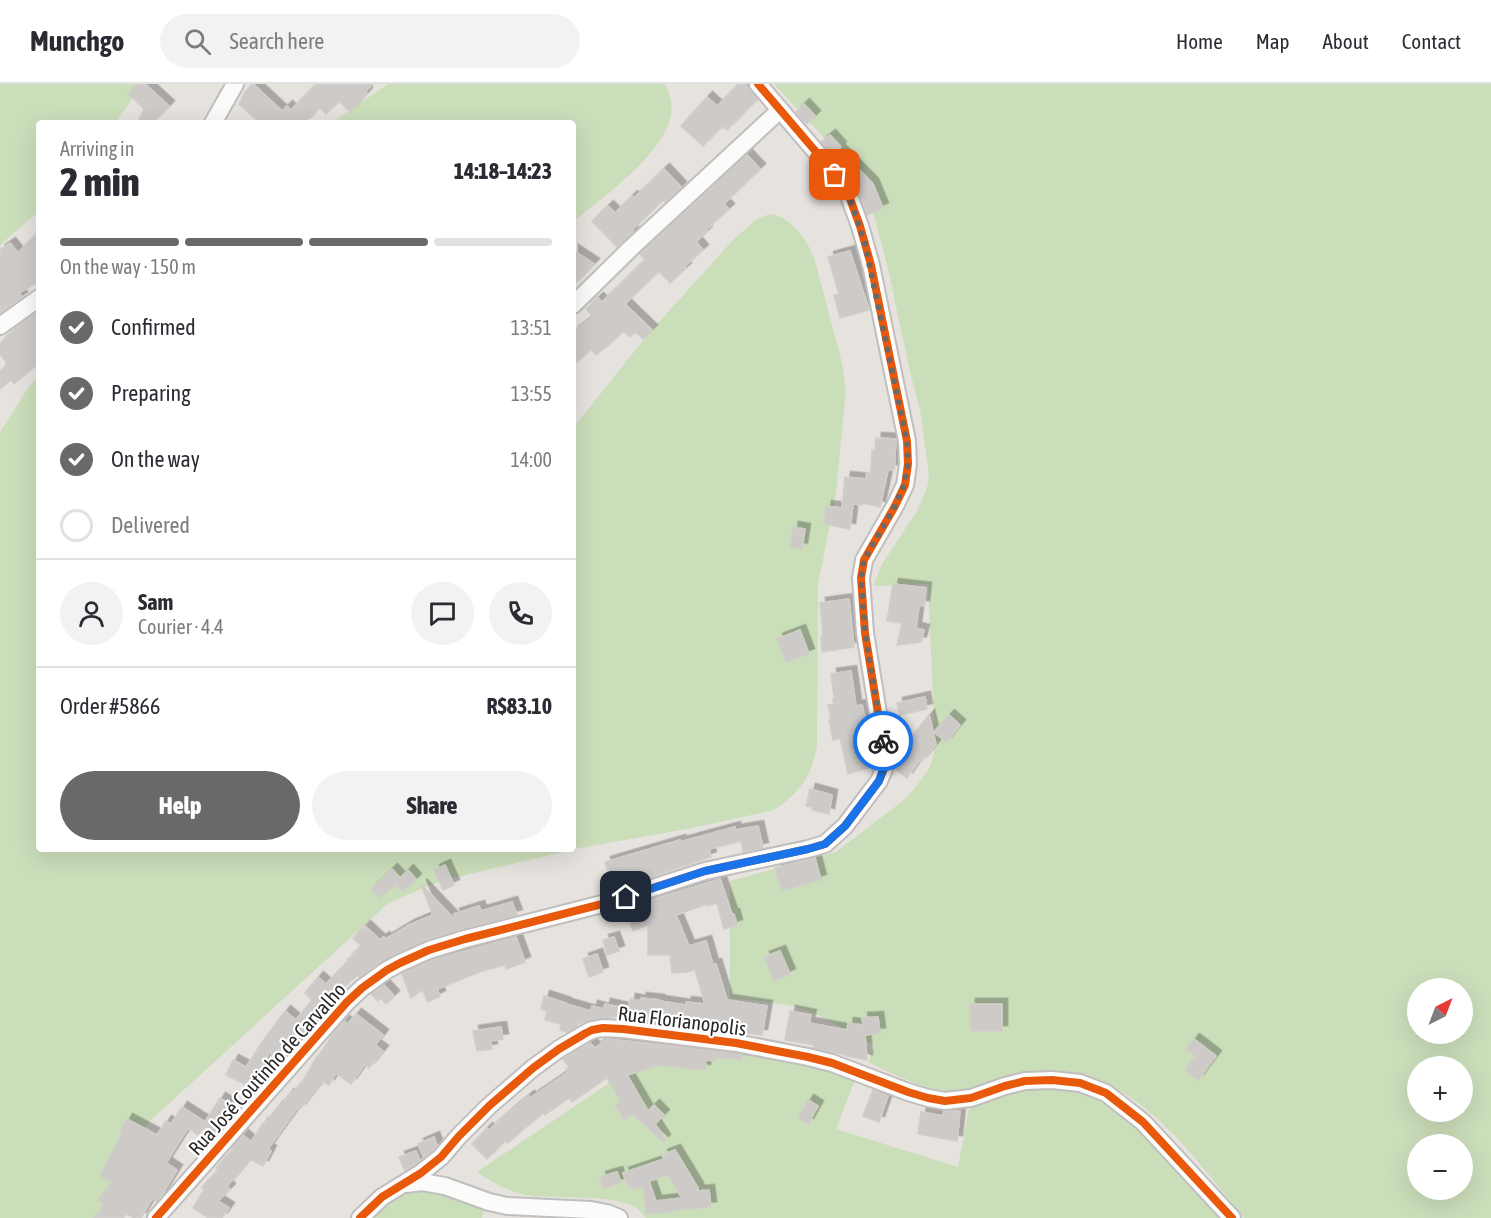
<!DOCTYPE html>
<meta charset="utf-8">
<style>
body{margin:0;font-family:"Asap Condensed",sans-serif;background:#f2f2f3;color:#2b2b33;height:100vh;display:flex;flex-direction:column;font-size:22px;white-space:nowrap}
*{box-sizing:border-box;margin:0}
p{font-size:20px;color:#7c7c81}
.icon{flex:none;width:33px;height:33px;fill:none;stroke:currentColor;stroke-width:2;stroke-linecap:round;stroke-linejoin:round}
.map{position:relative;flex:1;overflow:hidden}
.drawer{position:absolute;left:36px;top:36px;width:540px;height:732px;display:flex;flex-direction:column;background:#fff;border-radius:6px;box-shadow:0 6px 24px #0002}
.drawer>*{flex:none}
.needle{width:39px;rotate:42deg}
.fabs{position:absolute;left:1407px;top:894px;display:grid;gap:12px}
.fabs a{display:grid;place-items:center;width:66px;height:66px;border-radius:50%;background:#fff;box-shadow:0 6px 24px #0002;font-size:30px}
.pin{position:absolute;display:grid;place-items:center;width:51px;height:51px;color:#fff;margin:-26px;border-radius:12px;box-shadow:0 3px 9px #0006}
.courier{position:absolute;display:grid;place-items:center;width:60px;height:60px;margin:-30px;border:4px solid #1a73e8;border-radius:50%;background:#fff;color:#222;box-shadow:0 2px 8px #0007}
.headline em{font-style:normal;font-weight:800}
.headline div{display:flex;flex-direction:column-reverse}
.headline{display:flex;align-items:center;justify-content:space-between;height:102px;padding:0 24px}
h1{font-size:39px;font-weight:800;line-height:45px}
.bar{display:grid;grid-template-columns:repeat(4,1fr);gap:9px 6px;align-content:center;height:72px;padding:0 24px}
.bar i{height:8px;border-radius:4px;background:#e1e1e2}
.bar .selected{background:#6a6968}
.bar p{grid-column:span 4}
.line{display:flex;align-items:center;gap:15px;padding:0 24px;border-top:2px solid #e1e1e2}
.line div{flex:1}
.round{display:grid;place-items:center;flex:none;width:63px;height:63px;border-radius:32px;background:#f2f2f3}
ol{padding:0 24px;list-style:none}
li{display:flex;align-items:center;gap:18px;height:66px}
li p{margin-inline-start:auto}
li .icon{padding:6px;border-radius:50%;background:#6a6968;color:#fff;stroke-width:4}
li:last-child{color:#7c7c81}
li i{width:33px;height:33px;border:3px solid #e1e1e2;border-radius:50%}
.action{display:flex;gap:12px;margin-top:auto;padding:12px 24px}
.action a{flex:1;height:69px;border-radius:36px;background:#6a6968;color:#fff;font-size:24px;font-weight:800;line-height:69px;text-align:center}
.action a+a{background:#f2f2f3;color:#2b2b33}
header{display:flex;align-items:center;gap:36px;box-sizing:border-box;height:84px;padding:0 30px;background:#fff;border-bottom:2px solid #e1e1e2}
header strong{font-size:28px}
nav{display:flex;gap:33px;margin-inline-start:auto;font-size:21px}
.search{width:420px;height:54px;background:#f2f2f3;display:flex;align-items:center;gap:15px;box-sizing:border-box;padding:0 21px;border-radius:33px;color:#7c7c81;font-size:22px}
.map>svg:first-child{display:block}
</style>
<header>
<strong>Munchgo</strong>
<div class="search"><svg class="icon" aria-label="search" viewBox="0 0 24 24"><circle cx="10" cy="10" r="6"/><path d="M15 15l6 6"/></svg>Search here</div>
<nav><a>Home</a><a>Map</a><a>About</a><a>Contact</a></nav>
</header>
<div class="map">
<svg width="1491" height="1134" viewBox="0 0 1491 1134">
<defs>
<filter id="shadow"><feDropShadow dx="5.5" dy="-5.5" stdDeviation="0" flood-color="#0004"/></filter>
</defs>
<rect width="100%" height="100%" fill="#e6e2de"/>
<g fill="#cbdeba" fill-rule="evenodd">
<path d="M0,0H143L115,39H39V127L0,161Z"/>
<path d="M388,0H665C670,10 673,20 671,31C665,69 602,114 573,138V39H331Z"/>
<path d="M774,0H1491V1134H1244C1192,1071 1131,979 1038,987C1016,989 995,1003 973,1007C938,1014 901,993 869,979L873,961C844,946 815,925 782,920C765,917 748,916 730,914V797L836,768L904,716L918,700L928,686L932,677L934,668V635L928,500L873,502L882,480L917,427L927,404L929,390L920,326L910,288L888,185L872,124L841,75L818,47ZM1418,904H1462V950H1418ZM1418,982H1462V1028H1418ZM1418,1060H1462V1106H1418Z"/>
<path d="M770,130C792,133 806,155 814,173L842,279L846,306L836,409L818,501L817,662C812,692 799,710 774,726L692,744L580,764L441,797L411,809L386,821L152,1035L121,1073L98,1134H0V348L28,304L39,292V765H573V344L649,249L734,155L757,135Z"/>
<path d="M749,970L815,983L855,996L836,1045L958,1083L969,1025C990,1017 1013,1005 1035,1004C1097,999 1135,1039 1173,1082C1188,1099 1204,1117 1219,1134H646C643,1130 640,1127 636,1124C614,1110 559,1115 531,1112C511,1109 493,1099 477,1088L636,981L659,973Z"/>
<path d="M415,1105L435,1107L484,1124L482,1134H370L396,1111Z"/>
</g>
<g fill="#cdcac8" stroke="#d1ceca" stroke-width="1.5" fill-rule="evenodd" filter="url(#shadow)">
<path d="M137,0H145L169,22L153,39H137L144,25L128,10Z"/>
<path d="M252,0H253L282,27L287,22L291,26L316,0H372L365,8L367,9L350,28L339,17L326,30L319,23L305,39H260L239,20L245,8Z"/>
<path d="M739,0H745L757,15L727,46L722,42L703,62L681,42L707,13L717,22Z"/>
<path d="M804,20L815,32L807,40L796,28Z"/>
<path d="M830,51L841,63L839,65L873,100L883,124L867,131L859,108L851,94L821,58Z"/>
<path d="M747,71L760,85L724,120L729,125L706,146L707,147L696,158L703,166L685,182L686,184L670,199L659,187L625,220L652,246L643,255L635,248L630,253L623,247L609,261L596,271L591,265L573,282V248L593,233L586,225L598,214L602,218L638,183L645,176L640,170L715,102L714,101Z"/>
<path d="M664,85L681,103L665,118L663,116L632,146L633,148L617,163L592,137L608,122L615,129L632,112L634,114Z"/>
<path d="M39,147V197L19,209L22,213L0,229V166L10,159L18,169Z"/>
<path d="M573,166L594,180L573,202Z"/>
<path d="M850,167L869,226L840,234L834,211L839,210L828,173Z"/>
<path d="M39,227V279L14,300L11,296L0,305V287L8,280L0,270V259L24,238Z"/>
<path d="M876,354L896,355L894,386H888L880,423L863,419L862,421L853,420L850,445L824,440L826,422L842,424L845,393L866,395L867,389H871L872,366L875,367Z"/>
<path d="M793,443L805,445L802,465L790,463Z"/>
<path d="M893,500L926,504L924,522H919L916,544L924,546L921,558L897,561L902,539L887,537Z"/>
<path d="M849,515L854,563L822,568L821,553L823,552L820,519Z"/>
<path d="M800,546L809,570L786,578L777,555Z"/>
<path d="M851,587L856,622L862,621L872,662L871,683L848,690L840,654L833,656L829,636L831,635L828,621L835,620L831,590Z"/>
<path d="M925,613L927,625L900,631L897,619Z"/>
<path d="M929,631L936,660L921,678L919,677L907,694L895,685L907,668L903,664Z"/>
<path d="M949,631L960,641L946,658L934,648Z"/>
<path d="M810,705L832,711L829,730L812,726V723L806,722Z"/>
<path d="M758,742L763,764L743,768L741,757L709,765L711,773L614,805L605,778L680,756V758L735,743V746Z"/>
<path d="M815,774L821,796L782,806L775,784Z"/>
<path d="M445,781L454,801L443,806L434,786Z"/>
<path d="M392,785L400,794L408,786L416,795L403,808L395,800L380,814L371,805Z"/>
<path d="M720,795L732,830H734L737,841L724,845L717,819L708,822L707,820L676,831L689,862L706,857L713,881L716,880L727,916L767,922L762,951L633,936L642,929L590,936L576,940L578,942L567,948L560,946L561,940L545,936L547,927L541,925L544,912L566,919V920L591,927L592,922L604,925L605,920L628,925L630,915L640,917L641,914L659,916V917L686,921V918L705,920L695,886L687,888L672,889L670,871H648V841L633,847L625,824Z"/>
<path d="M421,801H422L458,839L454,830L479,822L481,827L512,818L517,831L462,845L425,856L382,877L359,893L356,890L347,901L345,899L313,940L281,976L270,968L262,981L250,1003L226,991L233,976L246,983L260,961L285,927L296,936L312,916L305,909L318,893L326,900L348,877L347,876L361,862L353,854L365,842L380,856L384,853L386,855L409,841L433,831Z"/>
<path d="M516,853L525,878L506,885L505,881L482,887L437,905L440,912L428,918L422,906L411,914L402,890L433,876Z"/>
<path d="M614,853L619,867L607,871L603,856Z"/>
<path d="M780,867L790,890L774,897L764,873Z"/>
<path d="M597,870L603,888L589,893L583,875Z"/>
<path d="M384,901L394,912L386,920L380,914L378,917L371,910Z"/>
<rect x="970" y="920" width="32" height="27"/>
<path d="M790,927L811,931L809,939L847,946L848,939L863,941L862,934L878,933L880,949L865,951L867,976L846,972V971L813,964L814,961L785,956Z"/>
<path d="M356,930L383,951L375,961L383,967L369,984L365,980L351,1000L336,989L329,1001L322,997L300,1025L298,1023L268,1065L271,1067L263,1082L250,1075L227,1102L230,1105L218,1117L229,1124L222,1134H208L193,1124L204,1106L202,1103L218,1086L216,1084L232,1066L231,1065L243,1051L251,1058L263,1039L265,1040L278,1022L280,1023L289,1010L291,1011L304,995L317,972L318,973L333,950L344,937L348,940Z"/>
<path d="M501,943L503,955L490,957L492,965L477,967L473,947Z"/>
<path d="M607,955L734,969L742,971V976L716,973L715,977L706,976L705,986L660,981L627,991L648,1027L654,1021L664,1031L655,1040L665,1056L663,1058L633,1030L624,1036L615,1021L621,1018L607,994L572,1018L569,1014L545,1031L544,1029L525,1044L508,1059L505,1056L487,1075L472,1060L487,1044L489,1046L510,1027L529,1012L530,1014L568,988L566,985L569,983L563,975L590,959L595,964Z"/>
<path d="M1194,955L1216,972L1198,996L1185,986L1195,972L1186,965Z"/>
<path d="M873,1006L888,1012L879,1038L863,1032Z"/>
<path d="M220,1014L234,1023L222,1043L216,1050L204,1043L198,1051L188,1044L166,1079L177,1086L162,1111L156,1118L152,1115L141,1134H134L127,1130L123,1134H94L104,1121L98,1116L112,1098L100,1092L123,1047L121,1046L127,1035L157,1051L166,1037L171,1040L182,1023L205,1038Z"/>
<path d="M808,1016L818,1022L808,1040L798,1034Z"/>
<path d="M944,1027H960L957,1057L918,1050L921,1028L943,1032Z"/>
<path d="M434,1053L437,1061L424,1074L418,1060Z"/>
<path d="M675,1066L698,1104V1107L709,1106L711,1123L675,1126L676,1127L646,1130L643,1102L632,1105L631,1102L628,1103L623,1089L664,1075L662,1071ZM668,1091L682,1114L656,1117L649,1097Z"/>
<path d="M416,1067L420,1077L405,1087L399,1073Z"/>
<path d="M617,1088L621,1099L604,1104L600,1093Z"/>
</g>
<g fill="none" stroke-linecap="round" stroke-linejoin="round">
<defs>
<g id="minor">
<path d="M213,39L235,0"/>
<path d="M573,221L632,163L780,26"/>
<path d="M0,242L39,214"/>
<path d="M406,1100L422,1098L445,1102L489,1118L507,1122L591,1126L607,1129L619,1134"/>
<path d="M156,1134L347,918L362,904L387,886L400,879L429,866L465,855L606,819L705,787L808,765L825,760L845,742L879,697L884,685V666L865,549L861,494L864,476L895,422L905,401L908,380L907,357L871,181L860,142L849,112L823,76L758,0"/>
<path d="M360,1134L382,1113L421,1089L441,1073L459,1052L489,1022L533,984L559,965L586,949L592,946L603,944L623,945L736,959L808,973L832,979L908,1008L928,1014L945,1017L971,1014L1005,1002L1025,997L1052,996L1080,999L1106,1009L1143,1038L1232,1134"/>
</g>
</defs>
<use href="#minor" stroke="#c0bebf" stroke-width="20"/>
<use href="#minor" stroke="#fbfbfa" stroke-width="16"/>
<defs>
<g id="cycleway">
<path d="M156,1134L347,918L362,904L387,886L400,879L429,866L465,855L606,819L705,787L808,765L825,760L845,742L879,697L884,685V666L865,549L861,494L864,476L895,422L905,401L908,380L907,357L871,181L860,142L849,112L823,76L758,0"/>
<path d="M360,1134L382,1113L421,1089L441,1073L459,1052L489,1022L533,984L559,965L586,949L592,946L603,944L623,945L736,959L808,973L832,979L908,1008L928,1014L945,1017L971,1014L1005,1002L1025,997L1052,996L1080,999L1106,1009L1143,1038L1232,1134"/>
</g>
</defs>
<use href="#cycleway" stroke="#fff" stroke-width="11"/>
<use href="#cycleway" stroke="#e8590c" stroke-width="8"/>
</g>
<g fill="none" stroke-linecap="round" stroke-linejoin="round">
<path stroke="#6a6968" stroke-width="6" stroke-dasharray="0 10.8" d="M835,91L849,112L865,160L907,357L908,380L904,401L895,422L864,476L861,494L865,549L883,657"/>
<path stroke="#1a73e8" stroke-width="8" d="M626,813L705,787L808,765L825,760L845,742L879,697L885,680L883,657"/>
</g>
<g text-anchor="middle" stroke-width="4.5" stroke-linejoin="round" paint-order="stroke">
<g font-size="20" fill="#282828" stroke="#fff">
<text transform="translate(682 937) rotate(7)" y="7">Rua Florianopolis</text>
<text transform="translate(267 985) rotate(-48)" y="7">Rua José Coutinho de Carvalho</text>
</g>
</g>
</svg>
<div class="fabs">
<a><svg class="needle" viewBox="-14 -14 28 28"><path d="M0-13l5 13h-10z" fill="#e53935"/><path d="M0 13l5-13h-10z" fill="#7c7c81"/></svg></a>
<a>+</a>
<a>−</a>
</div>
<div class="pin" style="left:835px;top:91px;background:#ea580c"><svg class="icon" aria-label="bag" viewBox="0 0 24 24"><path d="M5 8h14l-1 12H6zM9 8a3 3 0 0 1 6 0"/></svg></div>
<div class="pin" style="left:626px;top:813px;background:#1f2937"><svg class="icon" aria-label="home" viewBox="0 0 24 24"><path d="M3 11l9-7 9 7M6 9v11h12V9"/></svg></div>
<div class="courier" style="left:883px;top:657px"><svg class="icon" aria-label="bike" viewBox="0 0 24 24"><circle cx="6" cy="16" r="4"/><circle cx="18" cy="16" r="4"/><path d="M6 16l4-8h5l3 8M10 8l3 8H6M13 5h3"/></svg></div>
<section class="drawer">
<div class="headline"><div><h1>2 min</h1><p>Arriving in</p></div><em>14:18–14:23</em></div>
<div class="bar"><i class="selected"></i><i class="selected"></i><i class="selected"></i><i></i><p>On the way · 150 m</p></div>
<ol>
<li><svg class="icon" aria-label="check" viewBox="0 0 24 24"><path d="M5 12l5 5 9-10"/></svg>Confirmed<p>13:51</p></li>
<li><svg class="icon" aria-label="check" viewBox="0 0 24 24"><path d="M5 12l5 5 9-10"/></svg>Preparing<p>13:55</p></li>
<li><svg class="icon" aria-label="check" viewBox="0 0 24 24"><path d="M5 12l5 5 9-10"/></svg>On the way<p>14:00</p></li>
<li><i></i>Delivered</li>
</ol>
<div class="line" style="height:108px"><a class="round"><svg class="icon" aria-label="person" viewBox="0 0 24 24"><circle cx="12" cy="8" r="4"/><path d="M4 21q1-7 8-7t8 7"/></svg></a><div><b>Sam</b><p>Courier · 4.4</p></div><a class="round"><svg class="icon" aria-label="chat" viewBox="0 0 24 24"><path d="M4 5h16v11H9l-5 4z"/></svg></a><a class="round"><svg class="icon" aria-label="phone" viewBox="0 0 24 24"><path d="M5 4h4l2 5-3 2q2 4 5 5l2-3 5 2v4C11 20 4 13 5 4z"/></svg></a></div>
<div class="line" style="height:78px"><div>Order #5866</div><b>R$83.10</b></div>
<div class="action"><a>Help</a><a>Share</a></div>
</section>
</div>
